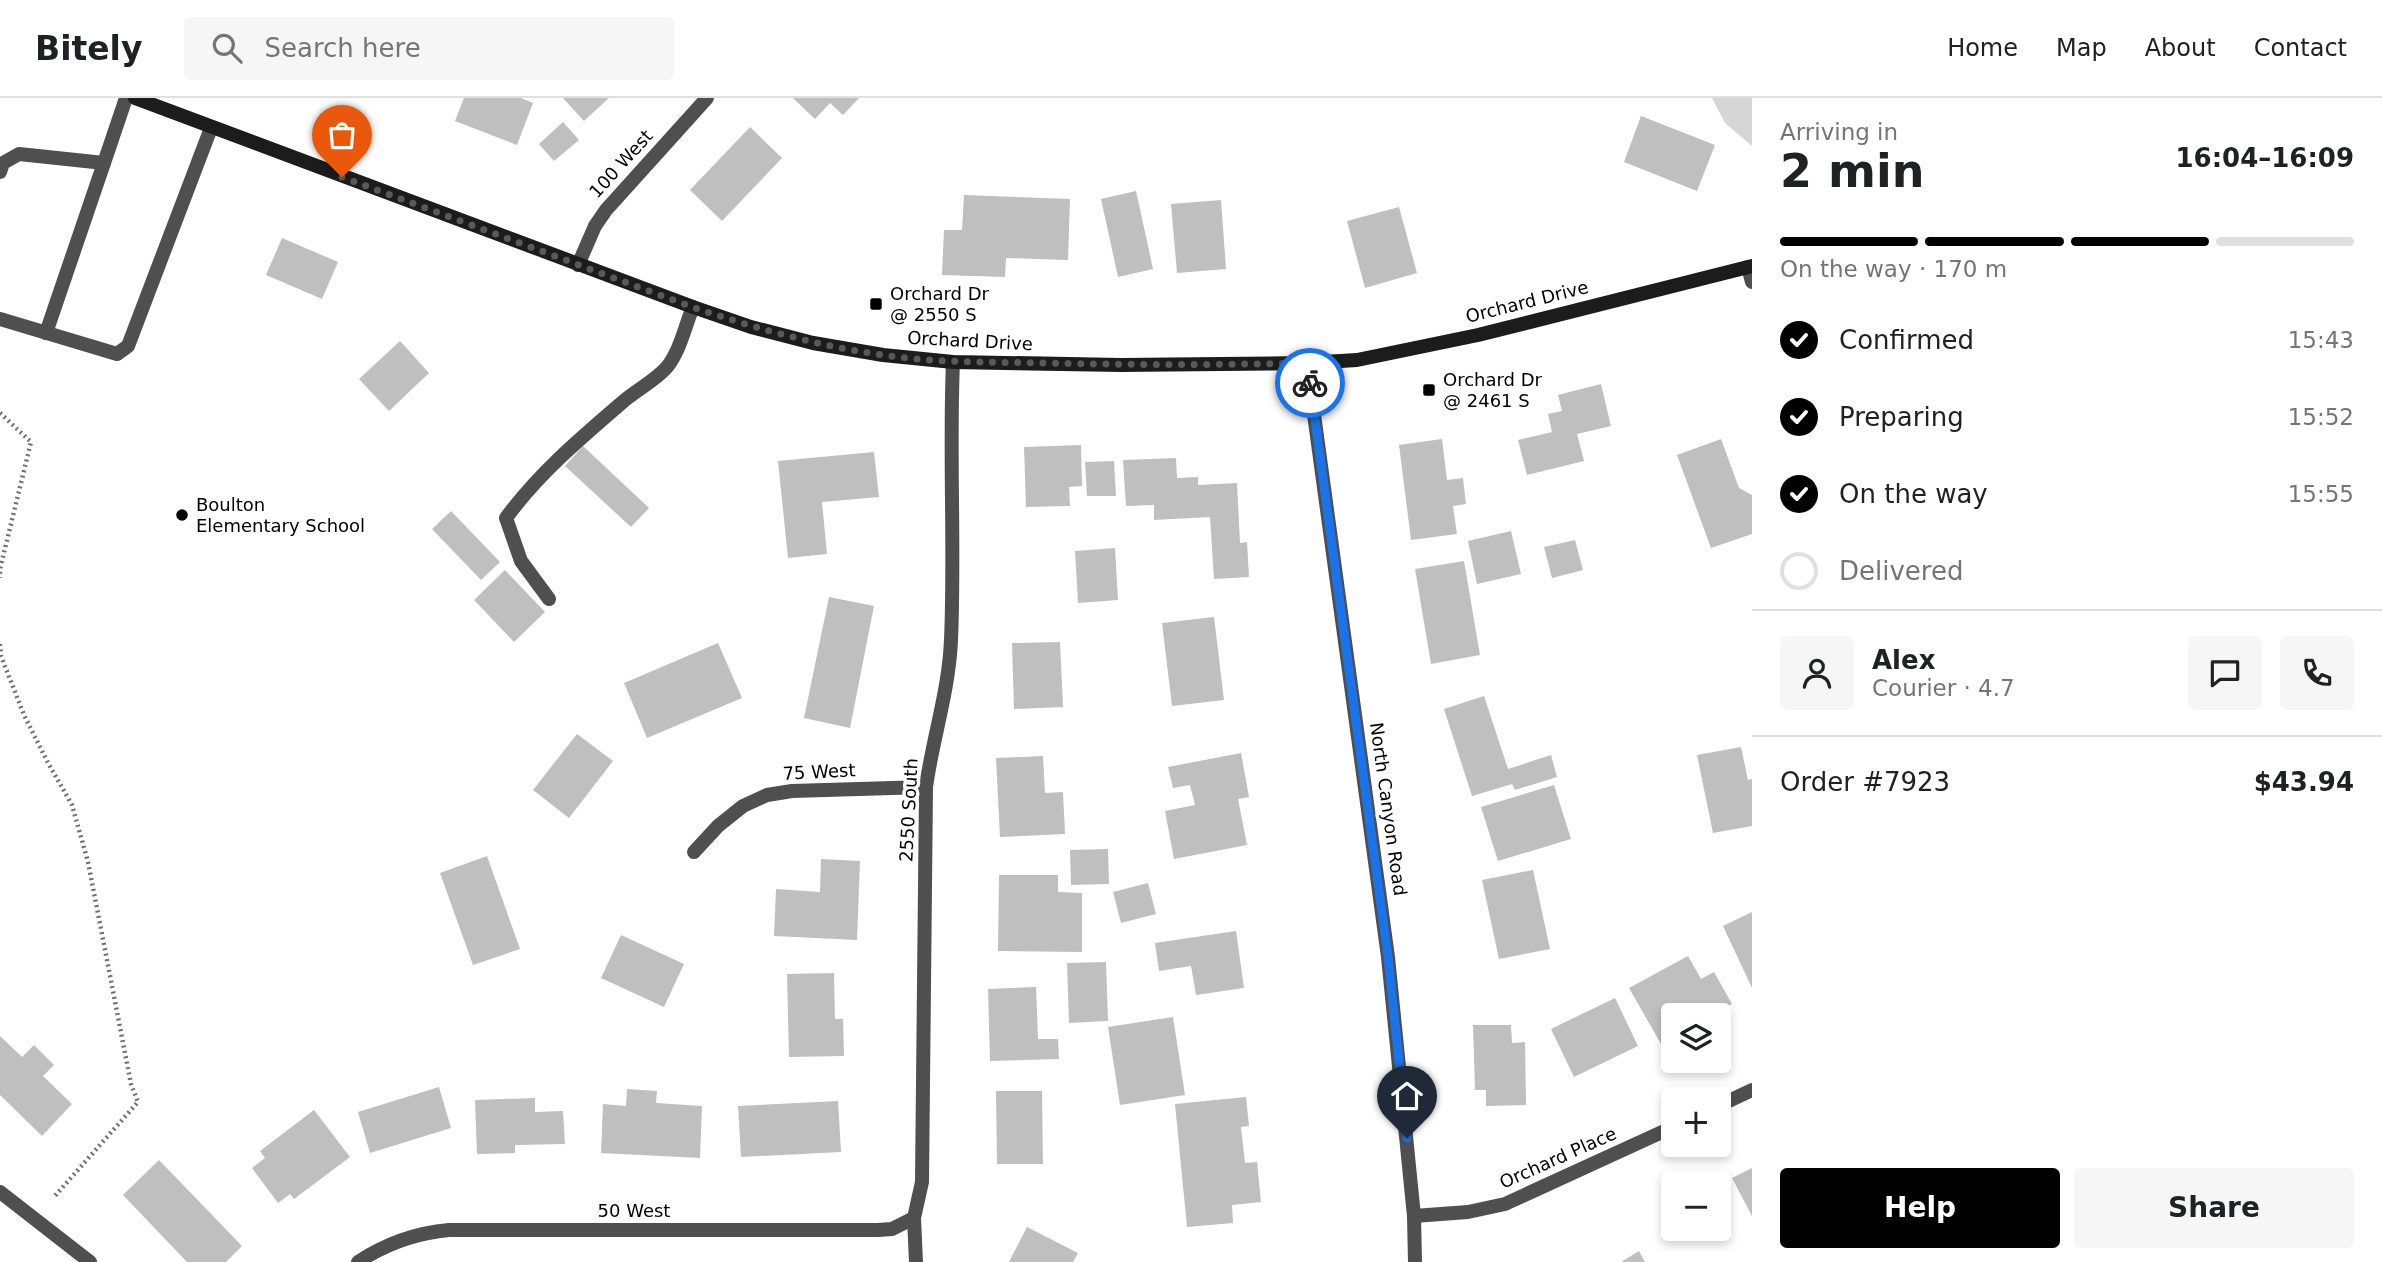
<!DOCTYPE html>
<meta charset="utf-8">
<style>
body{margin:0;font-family:"DejaVu Sans",sans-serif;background:#f6f6f6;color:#202124;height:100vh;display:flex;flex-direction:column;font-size:26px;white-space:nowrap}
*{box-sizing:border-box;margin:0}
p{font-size:23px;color:#757577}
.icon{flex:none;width:38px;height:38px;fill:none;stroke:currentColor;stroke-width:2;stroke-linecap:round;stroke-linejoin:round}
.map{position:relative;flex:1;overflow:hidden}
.sheet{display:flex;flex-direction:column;background:#fff;width:630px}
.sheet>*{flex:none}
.buttons{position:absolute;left:1661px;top:905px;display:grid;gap:14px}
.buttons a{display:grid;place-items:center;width:70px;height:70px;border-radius:7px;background:#fff;box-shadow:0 4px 10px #0003;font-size:35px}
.pin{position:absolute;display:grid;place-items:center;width:60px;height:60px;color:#fff;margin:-72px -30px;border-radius:50% 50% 50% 0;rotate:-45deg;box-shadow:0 0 7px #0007}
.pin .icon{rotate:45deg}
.courier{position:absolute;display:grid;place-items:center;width:70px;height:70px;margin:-35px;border:5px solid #1a73e8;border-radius:50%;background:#fff;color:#222;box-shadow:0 2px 9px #0007}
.head em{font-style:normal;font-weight:700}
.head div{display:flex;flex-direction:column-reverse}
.head{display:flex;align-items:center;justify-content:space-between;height:119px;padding:0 28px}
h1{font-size:46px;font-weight:700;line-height:52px}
.bar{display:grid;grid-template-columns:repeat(4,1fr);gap:10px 7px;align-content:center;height:84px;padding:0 28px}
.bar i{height:9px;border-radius:5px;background:#e0e0e0}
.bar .current{background:#000}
.bar p{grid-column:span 4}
.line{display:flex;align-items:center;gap:18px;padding:0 28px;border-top:2px solid #e0e0e0}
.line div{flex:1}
.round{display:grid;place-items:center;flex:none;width:74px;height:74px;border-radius:7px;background:#f6f6f6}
ol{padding:0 28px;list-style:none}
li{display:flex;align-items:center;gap:21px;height:77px}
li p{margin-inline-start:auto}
li .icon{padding:7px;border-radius:50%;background:#000;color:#fff;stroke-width:4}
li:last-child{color:#757577}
li i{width:38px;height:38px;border:4px solid #e0e0e0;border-radius:50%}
.primary-button{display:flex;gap:14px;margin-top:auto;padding:14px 28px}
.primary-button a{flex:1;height:80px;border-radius:7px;background:#000;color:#fff;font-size:28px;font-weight:700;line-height:80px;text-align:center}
.primary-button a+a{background:#f6f6f6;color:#202124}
header{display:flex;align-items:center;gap:42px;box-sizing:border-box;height:98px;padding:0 35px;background:#fff;border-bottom:2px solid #e0e0e0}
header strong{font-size:33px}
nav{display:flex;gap:38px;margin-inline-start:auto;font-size:24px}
.search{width:490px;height:63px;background:#f6f6f6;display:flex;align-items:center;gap:18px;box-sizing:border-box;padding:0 24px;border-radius:7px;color:#757577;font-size:26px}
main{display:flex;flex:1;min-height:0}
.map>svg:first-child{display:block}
</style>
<header>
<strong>Bitely</strong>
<div class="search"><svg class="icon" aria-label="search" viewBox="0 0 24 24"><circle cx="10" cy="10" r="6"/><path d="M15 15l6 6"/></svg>Search here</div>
<nav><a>Home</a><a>Map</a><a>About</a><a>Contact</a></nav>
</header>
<main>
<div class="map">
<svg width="1752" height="1164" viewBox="0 0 1752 1164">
<rect width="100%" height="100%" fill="#fff"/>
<path fill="#d6d6d6" d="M1712,0H1752V48L1725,25Z"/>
<g fill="#bfbfbf">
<path d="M464,0H521L533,5L517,47L455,23Z"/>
<path d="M563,0H609L584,23Z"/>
<path d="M793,0H859L843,17L830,5L815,21Z"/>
<path d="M1641,18L1715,47L1697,93L1624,64Z"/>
<path d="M563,24L579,42L554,63L539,46Z"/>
<path d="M750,29L782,60L722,123L690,92Z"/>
<path d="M1136,93L1153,171L1118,179L1101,101Z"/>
<path d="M964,97L1070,101L1068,162L1006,160L1005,179L942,177L944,132H962Z"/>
<path d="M1221,102L1226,171L1177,175L1171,106Z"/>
<path d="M1399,109L1417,175L1365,190L1347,123Z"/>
<path d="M282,140L338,164L322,201L266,177Z"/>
<path d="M400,243L429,275L389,313L359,281Z"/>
<path d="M1601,286L1611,328L1577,336L1584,363L1527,377L1518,342L1552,334L1548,316L1562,313L1558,297Z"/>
<path d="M1442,341L1447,382L1463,380L1466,406L1453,408L1457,436L1411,442L1399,347Z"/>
<path d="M1721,341L1739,390L1752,397V436L1711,450L1677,357Z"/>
<path d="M1081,347L1082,388L1069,389L1070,408L1026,409L1024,349Z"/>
<path d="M583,348L649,410L631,429L565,368Z"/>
<path d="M874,354L879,399L822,404L827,456L788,460L778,363Z"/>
<path d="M1176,360L1177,380L1198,379V387L1237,385L1240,445L1247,444L1249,479L1214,481L1210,419L1154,422V407L1126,408L1123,362Z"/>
<path d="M1114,363L1116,398H1087L1085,364Z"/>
<path d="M451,413L500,464L481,482L432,431Z"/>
<path d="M1511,433L1521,476L1477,486L1468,443Z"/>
<path d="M1575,442L1583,472L1552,480L1544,449Z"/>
<path d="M1115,450L1118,502L1078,505L1075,453Z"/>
<path d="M1464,463L1480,557L1431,566L1415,471Z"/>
<path d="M505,472L545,514L514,544L474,502Z"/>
<path d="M829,499L874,508L850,630L804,620Z"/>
<path d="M1214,519L1224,602L1172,608L1162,525Z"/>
<path d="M1060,544L1063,609L1014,611L1012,545Z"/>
<path d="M718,545L742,600L647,640L624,585Z"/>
<path d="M1484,598L1508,671L1551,657L1557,679L1515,692L1512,686L1472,698L1444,611Z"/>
<path d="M577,636L613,663L569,720L533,692Z"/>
<path d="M1741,649L1748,682L1752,681V728L1713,735L1697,657Z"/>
<path d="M1241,655L1249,699L1238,701L1247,747L1174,761L1165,713L1195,707L1190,687L1173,690L1168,669Z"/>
<path d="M1043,658L1045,695L1063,694L1065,736L1000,739L996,660Z"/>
<path d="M1554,687L1571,741L1498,763L1481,709Z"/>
<path d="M1108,751L1109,786L1071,787L1070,752Z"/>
<path d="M487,758L520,851L473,867L440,775Z"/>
<path d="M821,761L860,763L857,842L774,838L776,791L820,794Z"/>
<path d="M1533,772L1550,851L1499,861L1482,782Z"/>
<path d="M999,777H1058V794L1082,795V854L998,853Z"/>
<path d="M1148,785L1156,816L1121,825L1113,794Z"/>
<path d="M1752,814V890L1723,828Z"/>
<path d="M1236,833L1244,890L1196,897L1191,868L1159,873L1155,845Z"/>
<path d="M621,837L684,866L664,909L601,880Z"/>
<path d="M1688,858L1701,881L1714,874L1732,906L1713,917H1673V939L1661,946L1629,890Z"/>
<path d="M1106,864L1108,923L1069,925L1067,865Z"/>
<path d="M834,875L835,921H843L844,958L789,959L787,876Z"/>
<path d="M1036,889L1038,941H1058L1059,961L990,963L988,891Z"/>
<path d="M1615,900L1638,948L1574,979L1551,931Z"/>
<path d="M1173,919L1185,997L1120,1007L1108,929Z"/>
<path d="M1473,927H1511L1512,945L1525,944L1526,1007L1486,1008V992H1475Z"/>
<path d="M0,938L22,959L34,947L54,967L43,978L72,1006L42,1038L0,997Z"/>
<path d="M439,989L451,1030L370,1055L358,1014Z"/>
<path d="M627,991L657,993L656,1005L702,1008L700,1060L601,1055L603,1006L626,1008Z"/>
<path d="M996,993H1042L1043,1066H997Z"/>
<path d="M1246,999L1249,1028L1241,1029L1245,1065L1257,1064L1261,1104L1232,1107L1233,1125L1187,1129L1175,1006Z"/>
<path d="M535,1000V1014L563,1013L565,1046L515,1047V1055L477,1056L475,1002Z"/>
<path d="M838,1003L841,1054L741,1059L738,1008Z"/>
<path d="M314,1012L350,1059L294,1101L290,1096L278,1105L252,1070L265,1060L260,1053Z"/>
<path d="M159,1062L242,1148L226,1164H187L123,1097Z"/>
<path d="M1752,1070V1118L1732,1080Z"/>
<path d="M1027,1129L1078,1155L1073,1164H1009Z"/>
<path d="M1639,1153L1645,1164H1621Z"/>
</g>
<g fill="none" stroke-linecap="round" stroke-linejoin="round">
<g stroke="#717171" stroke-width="4.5" stroke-dasharray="2 3.5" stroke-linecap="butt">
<path d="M0,315L31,344L0,471V480"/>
<path d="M0,546L1,558L24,617L47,663L72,707L88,764L131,986L138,1004L54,1099"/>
</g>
<g stroke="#4f4f4f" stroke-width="14">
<path d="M0,74L3,65L19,56L104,65L126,0"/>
<path d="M1748,169L1752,184"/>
<path d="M0,221L117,256L128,248L211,30"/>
<path d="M46,235L104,65"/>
<path d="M549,501L521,463L506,420C540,374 582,339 625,302C638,291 656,282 667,269C680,253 685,228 693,209"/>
<path d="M914,1120L916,1164"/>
</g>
<g stroke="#4f4f4f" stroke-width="14">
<path d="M578,167L595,128L606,112L707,0"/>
<path d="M694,754L718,728L743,708L767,697L792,693L926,689"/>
<path d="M1718,1008L1752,992"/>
<path d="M0,1094L90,1164"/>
<path d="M1414,1118L1468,1114L1505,1106L1673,1029"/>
<path d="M358,1164C387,1145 415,1135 449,1132H878L892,1131L914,1120L922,1084L926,689C933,639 949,592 951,542C955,449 949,356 953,264"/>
</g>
<path stroke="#4f4f4f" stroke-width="14" d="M1307,265L1388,859L1414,1118L1415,1164"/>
<path stroke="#1c1c1c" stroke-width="14" d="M135,0L693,209L751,229L813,245L883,257L953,264L1121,267L1307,265L1357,262L1478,237L1752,168"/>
</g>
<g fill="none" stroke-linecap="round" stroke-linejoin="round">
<path stroke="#595959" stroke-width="7" stroke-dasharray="0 12.6" d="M342,79L692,209C755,230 818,248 883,257C937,265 992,264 1047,265C1134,267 1221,267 1307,265L1310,285"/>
<path stroke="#1a73e8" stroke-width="9" d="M1310,285L1388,859L1407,1040"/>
</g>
<g fill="#000" stroke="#fff" stroke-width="2.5">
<rect x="869" y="199" width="14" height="14" rx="3.5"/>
<rect x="1422" y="285" width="14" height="14" rx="3.5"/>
<circle cx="182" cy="417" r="7"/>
</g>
<g text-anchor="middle" stroke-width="7" stroke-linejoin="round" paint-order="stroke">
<g font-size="18" fill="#000" stroke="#fff">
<text transform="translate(621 66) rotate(-48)" y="6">100 West</text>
<text transform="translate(1527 204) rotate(-14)" y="6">Orchard Drive</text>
<text transform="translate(970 243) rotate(3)" y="6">Orchard Drive</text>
<text transform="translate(819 674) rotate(-3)" y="6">75 West</text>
<text transform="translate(1388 711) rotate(82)" y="6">North Canyon Road</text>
<text transform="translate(909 712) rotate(-87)" y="6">2550 South</text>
<text transform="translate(1558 1060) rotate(-24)" y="6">Orchard Place</text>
<text x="634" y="1119">50 West</text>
</g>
<g font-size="18" fill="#000" stroke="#fff" text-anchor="start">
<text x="890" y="202">Orchard Dr<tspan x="890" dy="21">@ 2550 S</tspan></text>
<text x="1443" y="288">Orchard Dr<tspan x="1443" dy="21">@ 2461 S</tspan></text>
<text x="196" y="413">Boulton<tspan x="196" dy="21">Elementary School</tspan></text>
</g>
</g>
</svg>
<div class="buttons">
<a><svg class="icon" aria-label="layers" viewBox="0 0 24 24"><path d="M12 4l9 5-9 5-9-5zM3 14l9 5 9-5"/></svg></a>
<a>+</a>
<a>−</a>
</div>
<div class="pin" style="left:342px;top:79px;background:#ea580c"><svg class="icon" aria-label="bag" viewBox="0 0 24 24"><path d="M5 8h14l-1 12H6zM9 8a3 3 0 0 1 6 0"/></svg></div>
<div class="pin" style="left:1407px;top:1040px;background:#1f2937"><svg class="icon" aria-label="home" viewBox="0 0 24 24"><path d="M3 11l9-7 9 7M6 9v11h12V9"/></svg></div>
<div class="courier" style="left:1310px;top:285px"><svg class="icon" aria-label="bike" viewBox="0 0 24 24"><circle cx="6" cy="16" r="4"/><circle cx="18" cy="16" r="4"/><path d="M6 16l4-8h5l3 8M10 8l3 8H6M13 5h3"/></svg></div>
</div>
<section class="sheet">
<div class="head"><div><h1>2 min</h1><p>Arriving in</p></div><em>16:04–16:09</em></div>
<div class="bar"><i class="current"></i><i class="current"></i><i class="current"></i><i></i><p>On the way · 170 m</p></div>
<ol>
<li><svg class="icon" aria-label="check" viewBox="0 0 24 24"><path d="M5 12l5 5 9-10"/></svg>Confirmed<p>15:43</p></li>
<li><svg class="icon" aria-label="check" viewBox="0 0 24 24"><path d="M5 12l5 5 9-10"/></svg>Preparing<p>15:52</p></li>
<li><svg class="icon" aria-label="check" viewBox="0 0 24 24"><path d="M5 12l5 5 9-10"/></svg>On the way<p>15:55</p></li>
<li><i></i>Delivered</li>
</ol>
<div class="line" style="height:126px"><a class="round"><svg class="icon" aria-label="person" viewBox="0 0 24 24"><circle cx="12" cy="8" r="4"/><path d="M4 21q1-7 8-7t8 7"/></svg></a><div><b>Alex</b><p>Courier · 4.7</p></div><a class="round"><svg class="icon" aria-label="chat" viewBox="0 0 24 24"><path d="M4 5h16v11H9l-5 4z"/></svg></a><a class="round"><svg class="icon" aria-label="phone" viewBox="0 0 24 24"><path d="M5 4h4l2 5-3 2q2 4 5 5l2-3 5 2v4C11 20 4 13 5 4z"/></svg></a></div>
<div class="line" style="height:91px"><div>Order #7923</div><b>$43.94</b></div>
<div class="primary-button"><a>Help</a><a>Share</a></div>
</section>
</main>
